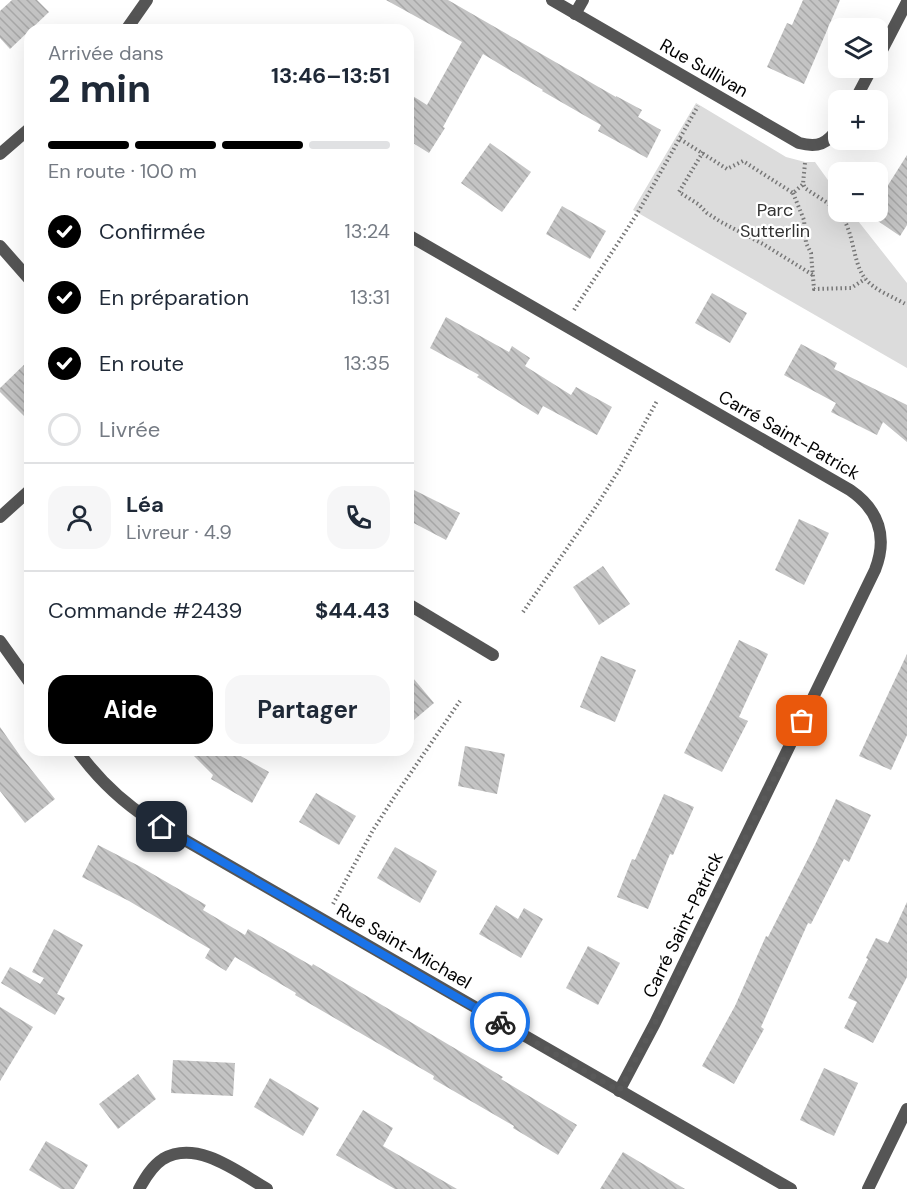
<!DOCTYPE html>
<html lang="fr">
<meta charset="utf-8">
<style>
body{margin:0;font-family:"DM Sans",sans-serif;background:#f6f6f7;color:#1f2937;height:100vh;display:flex;flex-direction:column;font-size:22px;white-space:nowrap}
*{box-sizing:border-box;margin:0}
p{font-size:20px;color:#747a83}
.icon{flex:none;width:33px;height:33px;fill:none;stroke:currentColor;stroke-width:2;stroke-linecap:round;stroke-linejoin:round}
.map{position:relative;flex:1;overflow:hidden}
.side{position:absolute;left:24px;top:24px;width:390px;height:732px;display:flex;flex-direction:column;background:#fff;border-radius:18px;box-shadow:0 6px 24px #0002}
.side>*{flex:none}
.controls{position:absolute;left:828px;top:18px;display:grid;gap:12px}
.controls a{display:grid;place-items:center;width:60px;height:60px;border-radius:12px;background:#fff;box-shadow:0 6px 24px #0002;font-size:30px}
.pin{position:absolute;display:grid;place-items:center;width:51px;height:51px;color:#fff;margin:-26px;border-radius:12px;box-shadow:0 3px 9px #0006}
.courier{position:absolute;display:grid;place-items:center;width:60px;height:60px;margin:-30px;border:4px solid #1a73e8;border-radius:50%;background:#fff;color:#222;box-shadow:0 2px 8px #0007}
.head em{font-style:normal;font-weight:700}
.head div{display:flex;flex-direction:column-reverse}
.head{display:flex;align-items:center;justify-content:space-between;height:102px;padding:0 24px}
h1{font-size:39px;font-weight:700;line-height:45px}
.bar{display:grid;grid-template-columns:repeat(4,1fr);gap:9px 6px;align-content:center;height:72px;padding:0 24px}
.bar i{height:8px;border-radius:4px;background:#e0e1e3}
.bar .active{background:#000}
.bar p{grid-column:span 4}
.line{display:flex;align-items:center;gap:15px;padding:0 24px;border-top:2px solid #e0e1e3}
.line div{flex:1}
.round{display:grid;place-items:center;flex:none;width:63px;height:63px;border-radius:18px;background:#f6f6f7}
ol{padding:0 24px;list-style:none}
li{display:flex;align-items:center;gap:18px;height:66px}
li p{margin-inline-start:auto}
li .icon{padding:6px;border-radius:50%;background:#000;color:#fff;stroke-width:4}
li:last-child{color:#747a83}
li i{width:33px;height:33px;border:3px solid #e0e1e3;border-radius:50%}
.primary-button{display:flex;gap:12px;margin-top:auto;padding:12px 24px}
.primary-button a{flex:1;height:69px;border-radius:18px;background:#000;color:#fff;font-size:24px;font-weight:700;line-height:69px;text-align:center}
.primary-button a+a{background:#f6f6f7;color:#1f2937}
.map>svg:first-child{display:block}
</style>
<div class="map">
<svg width="907" height="1189" viewBox="0 0 907 1189">
<defs>
<pattern id="building-back-hatch" width="6" height="6" patternUnits="userSpaceOnUse" patternTransform="scale(1.5)"><rect width="6" height="6" fill="#c4c4c4"/><path d="M-1 5l2 2M0 0l6 6M5-1l2 2" fill="none" stroke="#a7a7a7"/></pattern>
</defs>
<rect width="100%" height="100%" fill="#fff"/>
<path fill="#dcdcdc" d="M696,103L786,157L805,162H815L838,194V212H851L907,283V368L633,210Z"/>
<g fill="url(#building-back-hatch)">
<path d="M12,0H37L49,12L10,49L0,38V11Z"/>
<path d="M386,0H448L616,97V96L642,110L638,117L661,130L647,158L598,131L601,125L542,91L543,90L483,54L443,127L445,128L429,153L408,140V93L427,105L462,42Z"/>
<path d="M803,0H840L804,84L767,67L787,23L792,25Z"/>
<path d="M490,143L531,172L502,212L461,183Z"/>
<path d="M907,155V225L900,236L869,215L871,212H878V201Z"/>
<path d="M562,206L606,231L590,259L546,234Z"/>
<path d="M712,293L747,313L730,343L695,323Z"/>
<path d="M446,317L509,352L512,346L530,358L525,366L571,395L576,387L612,407L597,435L543,406L538,415L477,377L479,375L430,348Z"/>
<path d="M801,344L837,363L834,369L907,405V442L883,422L877,435L831,412L836,403L784,375Z"/>
<path d="M30,359V422L0,392V388Z"/>
<path d="M408,487L460,513L446,540L408,520Z"/>
<path d="M799,519L829,533L804,585L775,570Z"/>
<path d="M603,566L630,604L599,625L573,587Z"/>
<path d="M739,640L768,654L739,717L748,721L722,772L684,753L711,699Z"/>
<path d="M907,654V735L891,770L859,756Z"/>
<path d="M601,656L636,670L615,722L580,707Z"/>
<path d="M408,672L434,703L408,725Z"/>
<path d="M0,727L21,757L55,799L25,823L0,791Z"/>
<path d="M465,746L505,754L497,794L458,786Z"/>
<path d="M188,750H230L269,772L252,803L211,779L213,775Z"/>
<path d="M316,793L356,816L339,845L299,822Z"/>
<path d="M664,794L694,807L673,855L670,854L648,909L617,897L632,859L635,860Z"/>
<path d="M836,799L871,815L849,862L844,859L811,924L808,923L761,1027L764,1029L734,1084L702,1066L735,1006L766,936L768,937L815,845Z"/>
<path d="M98,845L139,866L206,905L203,910L245,935L248,929L312,966L313,964L503,1077L501,1079L577,1125L558,1155L513,1128L514,1126L433,1079L434,1076L295,995L296,993L235,957L226,971L205,958L210,949L129,901L82,877Z"/>
<path d="M395,847L437,871L420,903L377,878Z"/>
<path d="M907,902V977L873,1043L844,1028L857,1002L848,998L868,959L866,958L876,938L888,943Z"/>
<path d="M496,905L518,919L524,908L543,919L521,958L479,934Z"/>
<path d="M54,929L83,945L57,994L65,998L55,1015L1,983L10,967L40,984L44,978L32,972Z"/>
<path d="M588,946L620,963L598,1005L566,988Z"/>
<path d="M0,1007L33,1027L0,1081Z"/>
<path d="M173,1060L235,1063L233,1096L171,1093Z"/>
<path d="M824,1068L858,1083L834,1136L800,1120Z"/>
<path d="M138,1074L156,1099L118,1129L99,1104Z"/>
<path d="M270,1078L319,1108L303,1136L254,1107Z"/>
<path d="M363,1110L393,1128L383,1146L457,1189H395L336,1155Z"/>
<path d="M46,1141L88,1165L74,1189H61L29,1170Z"/>
<path d="M623,1152L685,1189H600Z"/>
</g>
<g fill="none" stroke-linecap="round" stroke-linejoin="round">
<g stroke="#777" stroke-width="4" stroke-dasharray="1.5 3" stroke-linecap="butt">
<path d="M680,139L727,169L743,161L793,193L803,184"/>
<path d="M703,152L679,192L698,204L707,213L721,222L763,244L813,275"/>
<path d="M805,163L803,184L805,188C816,196 830,203 839,213C854,229 852,260 864,277C873,290 894,297 907,305"/>
<path d="M793,193L804,220L806,243L811,253L814,289L851,288L865,279"/>
<path d="M574,310L637,214L698,106"/>
<path d="M523,612L597,505L619,470L657,401"/>
<path d="M333,904L373,830L397,793L460,701"/>
</g>
<g stroke="#555" stroke-width="12">
<path d="M552,0L799,143C818,148 827,144 838,128"/>
<path d="M575,14L583,0"/>
<path d="M126,30L147,0"/>
<path d="M878,58L907,2"/>
<path d="M855,100L872,68"/>
<path d="M0,154L30,128"/>
<path d="M408,235L850,490C879,510 888,537 875,570L655,1023L619,1091"/>
<path d="M0,246L30,280"/>
<path d="M0,517L30,490"/>
<path d="M408,604L493,655"/>
<path d="M0,641L30,683"/>
<path d="M77,750C97,778 121,801 150,820L791,1189"/>
<path d="M139,1189C145,1178 152,1166 163,1159C197,1139 238,1172 267,1189"/>
<path d="M868,1189L907,1109"/>
</g>
</g>
<g fill="none" stroke-linecap="round" stroke-linejoin="round">
<path stroke="#595959" stroke-width="6" stroke-dasharray="0 10.8" d="M500,1022L619,1091L655,1023L802,721"/>
<path stroke="#1a73e8" stroke-width="8" d="M162,827L500,1022"/>
</g>
<g text-anchor="middle" stroke-width="4.5" stroke-linejoin="round" paint-order="stroke">
<g font-size="18" fill="#000" stroke="#fff">
<text transform="translate(704 68) rotate(30)" y="6">Rue Sullivan</text>
<text transform="translate(789 435) rotate(30)" y="6">Carré Saint-Patrick</text>
<text transform="translate(683 925) rotate(-64)" y="6">Carré Saint-Patrick</text>
<text transform="translate(404 946) rotate(30)" y="6">Rue Saint-Michael</text>
</g>
<g font-size="18" fill="#333" stroke="#fff">
<text x="775" y="216">Parc<tspan x="775" dy="21">Sutterlin</tspan></text>
</g>
</g>
</svg>
<div class="controls">
<a><svg class="icon" aria-label="layers" viewBox="0 0 24 24"><path d="M12 4l9 5-9 5-9-5zM3 14l9 5 9-5"/></svg></a>
<a>+</a>
<a>−</a>
</div>
<div class="pin" style="left:802px;top:721px;background:#ea580c"><svg class="icon" aria-label="bag" viewBox="0 0 24 24"><path d="M5 8h14l-1 12H6zM9 8a3 3 0 0 1 6 0"/></svg></div>
<div class="pin" style="left:162px;top:827px;background:#1f2937"><svg class="icon" aria-label="home" viewBox="0 0 24 24"><path d="M3 11l9-7 9 7M6 9v11h12V9"/></svg></div>
<div class="courier" style="left:500px;top:1022px"><svg class="icon" aria-label="bike" viewBox="0 0 24 24"><circle cx="6" cy="16" r="4"/><circle cx="18" cy="16" r="4"/><path d="M6 16l4-8h5l3 8M10 8l3 8H6M13 5h3"/></svg></div>
<section class="side">
<div class="head"><div><h1>2 min</h1><p>Arrivée dans</p></div><em>13:46–13:51</em></div>
<div class="bar"><i class="active"></i><i class="active"></i><i class="active"></i><i></i><p>En route · 100 m</p></div>
<ol>
<li><svg class="icon" aria-label="check" viewBox="0 0 24 24"><path d="M5 12l5 5 9-10"/></svg>Confirmée<p>13:24</p></li>
<li><svg class="icon" aria-label="check" viewBox="0 0 24 24"><path d="M5 12l5 5 9-10"/></svg>En préparation<p>13:31</p></li>
<li><svg class="icon" aria-label="check" viewBox="0 0 24 24"><path d="M5 12l5 5 9-10"/></svg>En route<p>13:35</p></li>
<li><i></i>Livrée</li>
</ol>
<div class="line" style="height:108px"><a class="round"><svg class="icon" aria-label="person" viewBox="0 0 24 24"><circle cx="12" cy="8" r="4"/><path d="M4 21q1-7 8-7t8 7"/></svg></a><div><b>Léa</b><p>Livreur · 4.9</p></div><a class="round"><svg class="icon" aria-label="phone" viewBox="0 0 24 24"><path d="M5 4h4l2 5-3 2q2 4 5 5l2-3 5 2v4C11 20 4 13 5 4z"/></svg></a></div>
<div class="line" style="height:78px"><div>Commande #2439</div><b>$44.43</b></div>
<div class="primary-button"><a>Aide</a><a>Partager</a></div>
</section>
</div>
